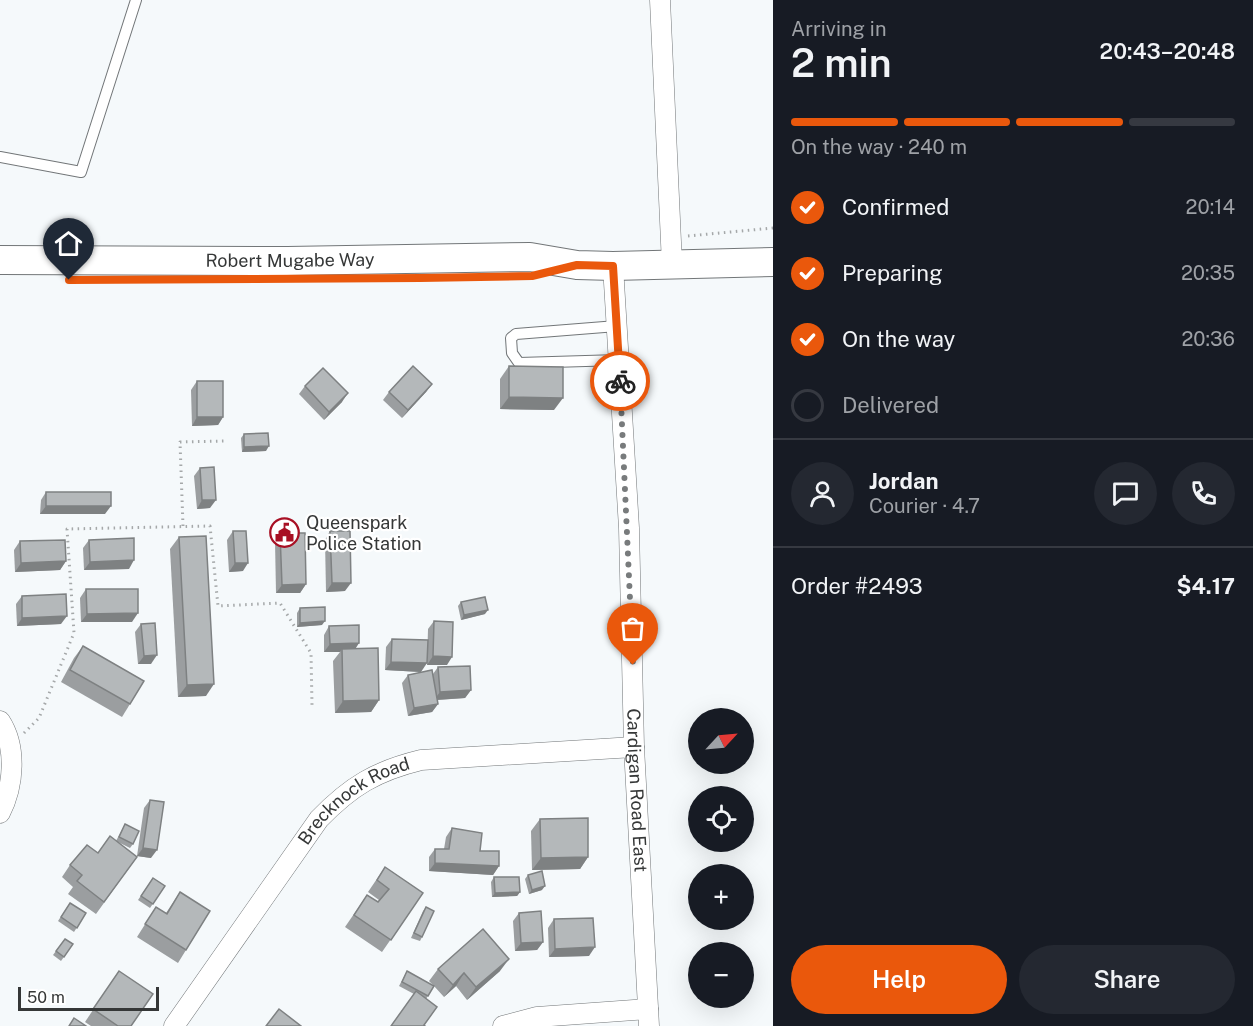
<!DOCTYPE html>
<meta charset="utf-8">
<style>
body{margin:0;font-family:"Public Sans",sans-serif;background:#242831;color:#f1f3f6;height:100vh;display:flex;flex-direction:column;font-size:22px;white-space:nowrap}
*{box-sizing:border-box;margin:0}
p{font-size:20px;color:#9ea1a6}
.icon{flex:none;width:33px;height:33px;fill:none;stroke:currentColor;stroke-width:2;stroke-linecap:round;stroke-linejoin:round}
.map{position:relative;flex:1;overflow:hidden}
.side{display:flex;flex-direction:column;background:#171b24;width:480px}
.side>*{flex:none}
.needle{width:39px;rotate:64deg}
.controls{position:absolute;left:688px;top:708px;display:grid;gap:12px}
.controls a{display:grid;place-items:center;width:66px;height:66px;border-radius:50%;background:#171b24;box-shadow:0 6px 24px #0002;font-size:30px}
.scale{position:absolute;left:18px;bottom:15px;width:141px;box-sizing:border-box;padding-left:6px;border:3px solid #353737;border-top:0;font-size:16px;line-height:21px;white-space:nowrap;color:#353737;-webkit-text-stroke:4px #fff;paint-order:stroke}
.pin{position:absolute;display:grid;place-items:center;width:51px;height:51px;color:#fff;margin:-62px -26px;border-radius:50% 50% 50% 0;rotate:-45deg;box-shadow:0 0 6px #0007}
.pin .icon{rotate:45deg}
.courier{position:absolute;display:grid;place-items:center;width:60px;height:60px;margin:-30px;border:4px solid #ea580c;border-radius:50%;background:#fff;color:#222;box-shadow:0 2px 8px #0007}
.summary em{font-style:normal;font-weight:600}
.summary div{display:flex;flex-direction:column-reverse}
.summary{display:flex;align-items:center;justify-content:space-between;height:102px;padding:0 18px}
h1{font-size:39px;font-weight:600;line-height:45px}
.bar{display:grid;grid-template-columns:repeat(4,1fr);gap:9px 6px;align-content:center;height:72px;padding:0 18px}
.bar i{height:8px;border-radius:4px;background:#363941}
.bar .active{background:#ea580c}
.bar p{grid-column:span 4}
.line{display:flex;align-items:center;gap:15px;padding:0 18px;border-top:2px solid #363941}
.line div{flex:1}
.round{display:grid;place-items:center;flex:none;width:63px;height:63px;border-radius:32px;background:#242831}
ol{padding:0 18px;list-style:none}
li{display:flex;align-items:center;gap:18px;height:66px}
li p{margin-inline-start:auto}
li .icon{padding:6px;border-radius:50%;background:#ea580c;color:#fff;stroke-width:4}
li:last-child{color:#9ea1a6}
li i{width:33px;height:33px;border:3px solid #363941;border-radius:50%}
.primary-button{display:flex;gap:12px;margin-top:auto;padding:12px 18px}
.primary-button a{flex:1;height:69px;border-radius:36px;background:#ea580c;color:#fff;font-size:24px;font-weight:600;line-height:69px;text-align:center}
.primary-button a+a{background:#242831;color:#f1f3f6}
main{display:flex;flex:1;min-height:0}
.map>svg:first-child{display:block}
</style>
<main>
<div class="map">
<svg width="773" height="1026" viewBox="0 0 773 1026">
<rect width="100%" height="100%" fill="#f5f9fb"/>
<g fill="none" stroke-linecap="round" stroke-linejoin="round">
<defs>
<g id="lane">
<path d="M0,157L81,172L136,0"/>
<path d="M617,326L516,334L511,338L512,353L519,363L619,360"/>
</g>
<g id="street">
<path d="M660,0L672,264"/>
<path id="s1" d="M613,266L629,528L634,747L649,1026"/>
<path d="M0,721C17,747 14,786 0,813"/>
<path id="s2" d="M174,1026L319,819C351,786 376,771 421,760L634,747"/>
<path d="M503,1026L537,1017L648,1009"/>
</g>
<g id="secondary">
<path id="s3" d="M0,260L287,261L530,257L577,265L613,266L773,262"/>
</g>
</defs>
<use href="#lane" stroke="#727678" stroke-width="12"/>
<use href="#street" stroke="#727678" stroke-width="21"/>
<use href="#secondary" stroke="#727678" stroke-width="30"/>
<g stroke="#a5a8a9" stroke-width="3" stroke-dasharray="1.5 4.5" stroke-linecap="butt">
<path d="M688,236L773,228"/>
<path d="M183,526L180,442L225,441"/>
<path d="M24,733L39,718L74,633L67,529L210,526L218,606L280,603L311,653L312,705"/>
</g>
<use href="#lane" stroke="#fff" stroke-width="10"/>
<use href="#street" stroke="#fff" stroke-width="20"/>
<use href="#secondary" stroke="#fff" stroke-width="28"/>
</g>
<g fill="#9b9ea0">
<path d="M509,366L554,410L500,409V379Z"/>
<path d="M197,381L223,417L218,425L192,426L191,390Z"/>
<path d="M432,384L426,392L402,418L383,400L389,392Z"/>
<path d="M305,386L342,402L324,420L299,394Z"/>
<path d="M244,434L266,451L242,452L241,438Z"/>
<path d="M200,468L210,508L197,509L194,476Z"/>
<path d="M46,492L105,514H40L41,500Z"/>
<path d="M233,531L243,571L229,572L227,540Z"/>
<path d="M330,531L345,591L326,592L325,540Z"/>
<path d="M280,533L306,584L300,593H276L275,541Z"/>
<path d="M179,537L206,696L178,697L170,549Z"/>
<path d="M89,540L129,569L84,570L83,548Z"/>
<path d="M20,541L66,561L60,570L15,572L14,550Z"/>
<path d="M86,589L132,622H81L80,598Z"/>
<path d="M22,596L61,624L17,626L16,604Z"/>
<path d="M461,602L485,614L461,620L458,606Z"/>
<path d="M300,608L322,625L297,627V613Z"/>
<path d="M434,621L447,665H427L428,629Z"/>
<path d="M141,624L151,664H138L135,632Z"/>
<path d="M329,626L359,643L355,648L379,700L371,712L335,713L333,661L340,652H324V635Z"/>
<path d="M392,639L421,672L385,670L386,647Z"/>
<path d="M83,646L130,704L122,717L61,682L74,658Z"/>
<path d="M438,667L471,690L465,698L438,700V704L432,712L408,716L402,683L408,675L433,674Z"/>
<path d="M150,800L151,858L137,856L144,808Z"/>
<path d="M540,819L588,857L580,869L532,870L531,831Z"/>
<path d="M125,824L133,844L130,848L116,841Z"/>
<path d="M452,828L499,866L493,875L429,871V857L435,849H444L446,837Z"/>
<path d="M98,853L137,857L96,914L68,894L73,887L62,877L70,865Z"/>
<path d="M385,867L423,893L382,952L345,927L367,895L378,902L379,900L368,892Z"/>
<path d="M528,875L542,890L529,894L525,879Z"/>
<path d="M494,877L520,892L517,896L492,897L491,882Z"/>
<path d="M153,878L165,886L150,908L138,900Z"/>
<path d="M180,892L186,950L178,963L137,937L156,907L166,913Z"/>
<path d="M70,903L86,913L74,932L58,921Z"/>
<path d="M426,907L422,937L420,941L411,938L423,911Z"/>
<path d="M519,913L543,942L537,950L515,951L513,921Z"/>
<path d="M554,919L589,956L549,957L548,928Z"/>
<path d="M65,939L73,944L61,961L53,955Z"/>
<path d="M438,969L500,971L467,1000L456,986L444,997L434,986L426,999L424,1025L414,994L399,986L407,971L434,986L429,981Z"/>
<path d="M119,971L131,1026H91L85,1022Z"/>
</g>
<g fill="#7e8182">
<path d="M432,384L426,392L402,418L408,410Z"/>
<path d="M348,393L342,402L324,420L329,412Z"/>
<path d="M509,397L563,398L554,410L500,409Z"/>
<path d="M197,417H223L218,425L192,426Z"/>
<path d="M269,446L266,451L242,452L244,447Z"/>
<path d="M202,500H216L210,508L197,509Z"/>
<path d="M46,506H111L105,514H40Z"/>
<path d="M134,560L129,569L84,570L90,562Z"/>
<path d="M66,561L60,570L15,572L21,563Z"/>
<path d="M235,563H248L243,571L229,572Z"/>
<path d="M332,583H351L345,591L326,592Z"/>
<path d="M306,584L300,593H276L282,585Z"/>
<path d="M488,610L485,614L461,620L464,615Z"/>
<path d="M138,613L132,622H81L87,614Z"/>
<path d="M67,616L61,624L17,626L22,618Z"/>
<path d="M325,621L322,625L297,627L300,623Z"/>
<path d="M359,643L354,651L342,649L340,652H324L330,644Z"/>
<path d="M157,655L151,664H138L144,656Z"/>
<path d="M433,656L452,657L447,665H427Z"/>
<path d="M391,662L427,663L421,672L385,670Z"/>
<path d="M214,684L206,696L178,697L187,685Z"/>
<path d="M471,690L465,698L434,700L440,692Z"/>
<path d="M379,700L371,712L335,713L343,701Z"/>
<path d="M438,704L432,712L408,716L414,708Z"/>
<path d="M143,848L157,850L151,858L137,856Z"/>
<path d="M588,857L580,869L532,870L541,858Z"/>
<path d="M435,863L499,866L493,875L429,871Z"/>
<path d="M545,886L542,890L529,894L532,890Z"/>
<path d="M520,892L517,896L492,897L495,893Z"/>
<path d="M543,942L537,950L515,951L521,943Z"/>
<path d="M595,947L589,956L549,957L555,949Z"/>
<path d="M509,959L500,971L467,1000L476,987Z"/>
<path d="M464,973L456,986L444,997L453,985Z"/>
</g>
<g fill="#b4b8ba" stroke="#7e8182" stroke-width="1.5">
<path d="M413,366L432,384L408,410L389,392Z"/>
<path d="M509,366L563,367V398L509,397Z"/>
<path d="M323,368L348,393L329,412L305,386Z"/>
<rect x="197" y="381" width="26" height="36"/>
<path d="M268,433L269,446L244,447V434Z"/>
<path d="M214,467L216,500H202L200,468Z"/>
<rect x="46" y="492" width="65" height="14"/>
<path d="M233,531H246L248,563H235Z"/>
<path d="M330,531H350L351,583H332Z"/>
<path d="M280,533H305L306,584L282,585Z"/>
<path d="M206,536L214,684L187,685L179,537Z"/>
<path d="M134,538V560L90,562L89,540Z"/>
<path d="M65,540L66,561L21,563L20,541Z"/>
<path d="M86,589H138V613L87,614Z"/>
<path d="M66,594L67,616L22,618V596Z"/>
<path d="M485,597L488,610L464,615L461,602Z"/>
<path d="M325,607V621L300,623V608Z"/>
<path d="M434,621L453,622L452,657L433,656Z"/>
<path d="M155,623L157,655L144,656L141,624Z"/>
<path d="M359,625V643L330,644L329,626Z"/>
<path d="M392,639L428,640L427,663L391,662Z"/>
<path d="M83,646L144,681L130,704L70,670Z"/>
<path d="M378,648L379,700L343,701L342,649Z"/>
<path d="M470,666L471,690L440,692L438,667Z"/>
<path d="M432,670L438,704L414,708L408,675Z"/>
<path d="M150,800L164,802L157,850L143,848Z"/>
<path d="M588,818V857L541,858L540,819Z"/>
<path d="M125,824L139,831L133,844L119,837Z"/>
<path d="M452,828L482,833L480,851H499V866L435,863V849H449Z"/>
<path d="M110,836L137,857L104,902L77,881L82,875L70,865L87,845L98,853Z"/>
<path d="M385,867L423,893L391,940L354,915L367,895L378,902L389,889L377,880Z"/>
<path d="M542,871L545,886L532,890L528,875Z"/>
<path d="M494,877H519L520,892L495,893Z"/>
<path d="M153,878L165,886L153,904L141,896Z"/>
<path d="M180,892L210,911L186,950L145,924L156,907L167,914Z"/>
<path d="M70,903L86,913L77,928L61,917Z"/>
<path d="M426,907L434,911L422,937L414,933Z"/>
<path d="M541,911L543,942L521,943L519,913Z"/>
<path d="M593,918L595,947L555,949L554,919Z"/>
<path d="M483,929L509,959L476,987L464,973L453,985L438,969Z"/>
<path d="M65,939L73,944L64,957L56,951Z"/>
<path d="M119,971L153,994L131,1026H118L93,1009Z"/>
<path d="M407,971L434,986L428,996L402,982Z"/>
<path d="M416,991L437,1007L424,1025L425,1026H391Z"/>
<path d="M279,1009L301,1026H266Z"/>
<path d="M74,1018L86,1026H69Z"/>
</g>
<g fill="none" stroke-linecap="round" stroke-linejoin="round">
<path stroke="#787b7c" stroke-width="6" stroke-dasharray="0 10.8" d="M620,381L633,665"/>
<path stroke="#ea580c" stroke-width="8" d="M69,280L420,278L532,276L577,265L613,266L620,381"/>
</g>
<defs>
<symbol id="civic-ring" viewBox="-11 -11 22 22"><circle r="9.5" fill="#fff" stroke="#a81024" stroke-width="1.5"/><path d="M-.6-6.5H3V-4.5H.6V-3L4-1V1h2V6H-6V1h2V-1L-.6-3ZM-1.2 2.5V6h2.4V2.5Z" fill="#a81024"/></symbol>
</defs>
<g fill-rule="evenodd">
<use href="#civic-ring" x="268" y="516" width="33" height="33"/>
</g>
<g text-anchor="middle" stroke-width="4.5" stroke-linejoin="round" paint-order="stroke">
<g font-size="18" fill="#353737" stroke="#fff">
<text dy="6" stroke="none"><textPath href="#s3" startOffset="290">Robert Mugabe Way</textPath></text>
<text dy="6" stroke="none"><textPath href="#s1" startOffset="525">Cardigan Road East</textPath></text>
<text dy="6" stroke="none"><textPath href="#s2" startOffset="292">Brecknock Road</textPath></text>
</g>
<g font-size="18" fill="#353737" stroke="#fff" text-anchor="start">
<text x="306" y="529">Queenspark<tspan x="306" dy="21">Police Station</tspan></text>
</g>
</g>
</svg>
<div class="controls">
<a><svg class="needle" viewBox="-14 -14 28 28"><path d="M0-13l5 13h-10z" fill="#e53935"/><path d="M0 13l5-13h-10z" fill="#9ea1a6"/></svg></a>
<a><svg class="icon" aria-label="locate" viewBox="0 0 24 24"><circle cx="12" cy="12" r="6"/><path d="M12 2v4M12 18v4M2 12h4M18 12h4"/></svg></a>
<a>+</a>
<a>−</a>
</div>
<div class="scale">50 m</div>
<div class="pin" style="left:633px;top:665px;background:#ea580c"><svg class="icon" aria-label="bag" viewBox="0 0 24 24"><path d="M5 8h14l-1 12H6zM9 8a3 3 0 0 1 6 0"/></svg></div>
<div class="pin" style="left:69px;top:280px;background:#1f2937"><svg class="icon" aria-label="home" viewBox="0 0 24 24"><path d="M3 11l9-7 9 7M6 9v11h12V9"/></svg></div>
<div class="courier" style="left:620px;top:381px"><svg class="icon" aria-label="bike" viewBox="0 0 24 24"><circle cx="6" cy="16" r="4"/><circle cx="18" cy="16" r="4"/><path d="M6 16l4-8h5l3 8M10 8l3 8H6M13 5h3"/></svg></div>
</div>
<section class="side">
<div class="summary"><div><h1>2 min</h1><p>Arriving in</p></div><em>20:43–20:48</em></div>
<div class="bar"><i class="active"></i><i class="active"></i><i class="active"></i><i></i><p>On the way · 240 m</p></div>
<ol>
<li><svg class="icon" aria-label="check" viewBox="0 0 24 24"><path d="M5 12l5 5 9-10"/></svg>Confirmed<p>20:14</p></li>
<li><svg class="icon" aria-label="check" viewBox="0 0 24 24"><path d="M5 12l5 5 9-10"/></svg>Preparing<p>20:35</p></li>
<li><svg class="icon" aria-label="check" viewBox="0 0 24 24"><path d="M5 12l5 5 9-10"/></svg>On the way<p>20:36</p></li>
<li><i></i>Delivered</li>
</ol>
<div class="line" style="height:108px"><a class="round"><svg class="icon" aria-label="person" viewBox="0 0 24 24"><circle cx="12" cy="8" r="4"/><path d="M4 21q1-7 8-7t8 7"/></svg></a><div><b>Jordan</b><p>Courier · 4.7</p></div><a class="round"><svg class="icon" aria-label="chat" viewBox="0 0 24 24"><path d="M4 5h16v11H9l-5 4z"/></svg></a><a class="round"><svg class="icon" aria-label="phone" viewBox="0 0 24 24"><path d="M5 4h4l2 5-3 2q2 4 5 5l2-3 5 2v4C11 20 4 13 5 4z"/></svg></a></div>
<div class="line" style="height:78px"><div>Order #2493</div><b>$4.17</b></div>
<div class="primary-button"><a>Help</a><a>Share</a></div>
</section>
</main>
